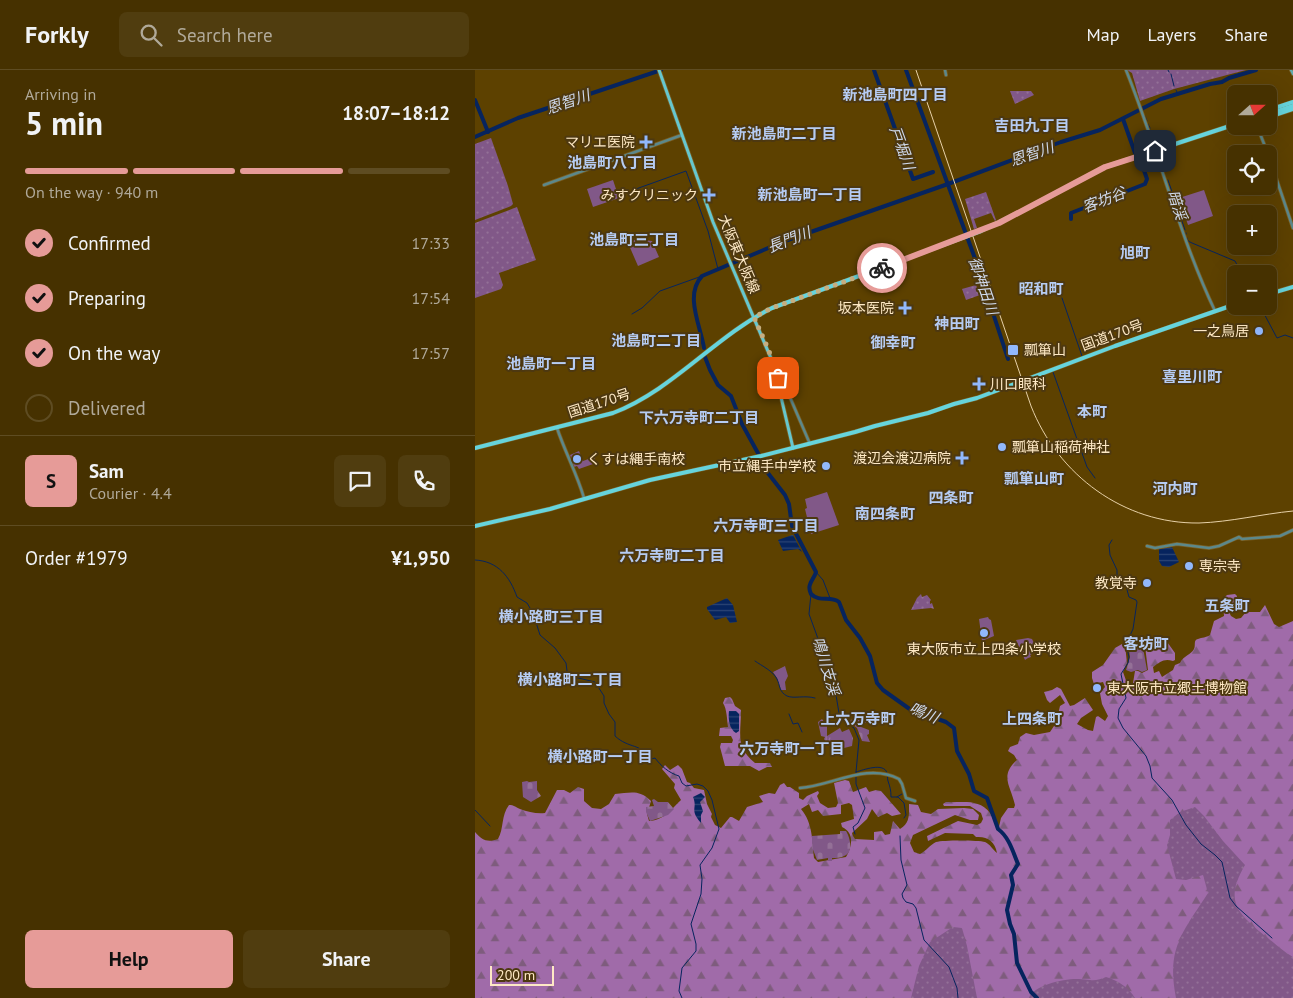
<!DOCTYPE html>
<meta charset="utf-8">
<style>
body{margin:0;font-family:"PT Sans","Noto Sans JP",sans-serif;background:#503d0f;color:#f1f3f6;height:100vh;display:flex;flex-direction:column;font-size:19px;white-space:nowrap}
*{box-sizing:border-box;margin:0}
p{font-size:16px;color:#b0a999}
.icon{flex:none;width:28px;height:28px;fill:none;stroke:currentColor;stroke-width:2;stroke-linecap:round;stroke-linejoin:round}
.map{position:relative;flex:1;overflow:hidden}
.side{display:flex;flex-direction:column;background:#463100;width:475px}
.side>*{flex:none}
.needle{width:32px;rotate:69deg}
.controls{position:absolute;left:752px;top:15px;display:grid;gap:10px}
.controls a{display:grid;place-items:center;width:50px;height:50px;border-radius:8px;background:#463100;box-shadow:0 5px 20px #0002,0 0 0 1px #5e4c22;font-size:25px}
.scale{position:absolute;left:15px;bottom:12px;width:64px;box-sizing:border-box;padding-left:5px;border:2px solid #fee9c5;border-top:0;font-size:14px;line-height:18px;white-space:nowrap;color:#fee9c5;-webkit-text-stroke:4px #4d3810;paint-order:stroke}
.pin{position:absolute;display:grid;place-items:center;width:42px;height:42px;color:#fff;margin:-21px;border-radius:10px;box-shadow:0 2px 8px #0006}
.courier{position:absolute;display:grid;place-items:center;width:50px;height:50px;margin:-25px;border:4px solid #e69b98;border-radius:50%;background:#fff;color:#222;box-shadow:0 1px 6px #0007}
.overview em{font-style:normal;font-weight:800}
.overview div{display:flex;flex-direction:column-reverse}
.overview{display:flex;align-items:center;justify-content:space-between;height:85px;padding:0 25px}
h1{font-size:32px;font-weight:800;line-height:38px}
.bar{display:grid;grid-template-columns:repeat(4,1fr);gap:8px 5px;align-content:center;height:60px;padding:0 25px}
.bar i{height:6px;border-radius:4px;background:#5e4c22}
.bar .selected{background:#e69b98}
.bar p{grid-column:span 4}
.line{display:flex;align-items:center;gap:12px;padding:0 25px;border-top:1px solid #5e4c22}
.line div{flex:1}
.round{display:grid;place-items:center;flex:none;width:52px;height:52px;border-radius:8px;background:#503d0f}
ol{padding:0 25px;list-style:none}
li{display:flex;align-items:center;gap:15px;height:55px}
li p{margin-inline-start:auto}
li .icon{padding:5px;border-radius:50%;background:#e69b98;color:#111;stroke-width:4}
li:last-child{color:#b0a999}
li i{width:28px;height:28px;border:2px solid #5e4c22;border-radius:50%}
.button{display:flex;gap:10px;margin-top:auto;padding:10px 25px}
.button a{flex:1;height:58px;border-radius:8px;background:#e69b98;color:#111;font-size:20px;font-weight:800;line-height:58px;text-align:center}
.button a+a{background:#503d0f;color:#f1f3f6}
header{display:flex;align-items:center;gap:30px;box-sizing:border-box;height:70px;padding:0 25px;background:#463100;border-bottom:1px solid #5e4c22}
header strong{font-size:24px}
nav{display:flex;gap:28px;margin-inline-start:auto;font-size:18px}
.search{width:350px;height:45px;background:#503d0f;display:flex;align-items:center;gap:12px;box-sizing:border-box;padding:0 18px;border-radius:8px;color:#b0a999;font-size:19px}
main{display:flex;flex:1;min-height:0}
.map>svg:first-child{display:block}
</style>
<header>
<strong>Forkly</strong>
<div class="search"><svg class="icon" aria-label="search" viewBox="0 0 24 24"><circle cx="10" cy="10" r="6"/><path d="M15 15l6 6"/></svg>Search here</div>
<nav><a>Map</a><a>Layers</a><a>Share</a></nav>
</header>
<main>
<section class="side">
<div class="overview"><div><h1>5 min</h1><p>Arriving in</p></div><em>18:07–18:12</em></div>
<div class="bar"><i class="selected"></i><i class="selected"></i><i class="selected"></i><i></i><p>On the way · 940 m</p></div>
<ol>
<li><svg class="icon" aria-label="check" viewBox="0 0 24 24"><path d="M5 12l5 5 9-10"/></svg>Confirmed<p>17:33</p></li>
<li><svg class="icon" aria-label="check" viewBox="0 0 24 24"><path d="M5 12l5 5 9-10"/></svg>Preparing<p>17:54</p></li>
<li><svg class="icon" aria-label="check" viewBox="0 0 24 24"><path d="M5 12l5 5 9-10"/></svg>On the way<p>17:57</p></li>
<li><i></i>Delivered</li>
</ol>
<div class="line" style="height:90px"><b class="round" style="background:#e69b98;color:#111">S</b><div><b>Sam</b><p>Courier · 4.4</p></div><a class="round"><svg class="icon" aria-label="chat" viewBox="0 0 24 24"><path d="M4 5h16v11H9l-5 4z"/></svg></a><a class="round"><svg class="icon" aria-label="phone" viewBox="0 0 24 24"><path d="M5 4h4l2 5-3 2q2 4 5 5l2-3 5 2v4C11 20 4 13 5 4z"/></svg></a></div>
<div class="line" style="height:65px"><div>Order #1979</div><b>¥1,950</b></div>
<div class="button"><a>Help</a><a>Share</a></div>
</section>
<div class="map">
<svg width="818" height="928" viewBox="0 0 818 928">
<defs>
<pattern id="grass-tufts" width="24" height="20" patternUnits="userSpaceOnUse" patternTransform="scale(1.25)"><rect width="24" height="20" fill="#815888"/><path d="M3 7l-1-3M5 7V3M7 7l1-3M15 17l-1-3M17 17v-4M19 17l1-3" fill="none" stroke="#947097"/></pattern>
<pattern id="forest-firs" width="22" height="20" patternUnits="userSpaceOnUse" patternTransform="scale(1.25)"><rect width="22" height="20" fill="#a06ba9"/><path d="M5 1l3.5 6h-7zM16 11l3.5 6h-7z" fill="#7e5c7d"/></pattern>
<pattern id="cemetery-stones" width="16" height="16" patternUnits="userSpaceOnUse" patternTransform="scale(1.25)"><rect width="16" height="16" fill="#815888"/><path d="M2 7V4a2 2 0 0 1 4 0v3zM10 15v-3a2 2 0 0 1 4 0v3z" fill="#947097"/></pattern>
<pattern id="park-dots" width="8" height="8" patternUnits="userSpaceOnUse" patternTransform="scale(1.25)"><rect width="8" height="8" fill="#815888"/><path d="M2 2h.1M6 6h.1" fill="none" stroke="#947097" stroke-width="1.8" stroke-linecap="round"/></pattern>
<pattern id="water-rules" width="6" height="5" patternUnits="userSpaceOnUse" patternTransform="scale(1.25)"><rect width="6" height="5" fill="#06245e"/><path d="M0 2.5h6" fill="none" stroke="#2b4474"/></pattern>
</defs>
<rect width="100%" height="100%" fill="#5d4100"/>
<path fill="url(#grass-tufts)" d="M347,649L352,656V666L365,658L367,662L374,659L378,668L377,676L369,678L367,676L362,678L360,680L358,674L353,676L349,669L350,667L346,666L343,652Z"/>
<g fill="url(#forest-firs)" fill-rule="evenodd">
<path d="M760,524L762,526L760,536L754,542L756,546L761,549L766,548L771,542H785L790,535L799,554L804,557L818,551V928H0V762C7,770 12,773 23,769C29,759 26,745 34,735C39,735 40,737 45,739C53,742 62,744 70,743L82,720H89L95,723L103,717L109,719V731L117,738L126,739L134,734L140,724C155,723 164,719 176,731L172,744L174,751C190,750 196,739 206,730L199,718L200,714L187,699L190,695L195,700L203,695L207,699L212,712L215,713L219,718L229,720L232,734L237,744L236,747L240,755L246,758L255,747H257L264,751L272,737L288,732L284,726L294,723L300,724L305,715L309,713L312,717H315L324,723V728L328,730L332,726L343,721L344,723L342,726L345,733L353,738L361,737L363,733L359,713L370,710L374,711L378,722L391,717L394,722L401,720L406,721L426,744L417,746L412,743L403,747L397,739L392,749L377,763L378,766L380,769L399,770V762L407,761L410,765L415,764L418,751L425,759C435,753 434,745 434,734L443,735L446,742L456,744L463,739L489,738L498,739L504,745L503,750H495L480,745L438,765L435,773L439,782L445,784C451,781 455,775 461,772C468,770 503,770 510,772C515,774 518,780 522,783C520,771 512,766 501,767L498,764L470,763L453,771L452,766L483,751L502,755L506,753L508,749L506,743L495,736H469L468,734L471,732C487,733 504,728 515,743C519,748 520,756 523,761L526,748L533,738H539L540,735C536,716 524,706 542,690L539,685L533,681L535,677L543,674L545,667L551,663L559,665L575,662L581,653L585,636L590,633L585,625L575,633L572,630L569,622L577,620L582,617L586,619L595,636L599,635L610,628L618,640L606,648L602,654L613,660L618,661L621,647L623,646L630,651L633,646L627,634L625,623L630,617L628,612L619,614L617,608V602L628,595L640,578L647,574L650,575L652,593L648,602L654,619H657L660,601H663L667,603L673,600L670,576L690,569L700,583V590L698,591C689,588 685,592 678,597L679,603L684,601L687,607L698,600L700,595L705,593C709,585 716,585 719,579C721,575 718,570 723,569C727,567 731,568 735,565L739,551L749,546L748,529L752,525ZM374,733L377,735L379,749L366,753L367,757C380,763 377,777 371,787L343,792L339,788C337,771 338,753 326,739L334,734L337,742L343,740L348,746L366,744V735Z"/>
<path d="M255,627L257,629L260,636L266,640C266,664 260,677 280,693H295L297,697H292L284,701L275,696H250L245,677L246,673H257L258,670L256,666H244L245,658L253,657C252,650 252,639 248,633L250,628Z"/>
</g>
<g fill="url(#cemetery-stones)">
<path d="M553,568L557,569L563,581L555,585L556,587L553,588L550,590L541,570Z"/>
<path d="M667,572L672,600L667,602L663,600L656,602L651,600L655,587L654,580L661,577V573Z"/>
<path d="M383,644L386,649L389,648L391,653H387L386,657L394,660V664L392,665L395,672L387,671L382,658L374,652Z"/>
<path d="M52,711L54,712L62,711V720L66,726L56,732L48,727L47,712Z"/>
<path d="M179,729L183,732H193L199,739L193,745L175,751L171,742V737L179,736L177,730Z"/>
<path d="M365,761H371C375,767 379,783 369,786C366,788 361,788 357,788V791H353V788L342,790L337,777V766L365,764Z"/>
</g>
<g fill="url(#park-dots)">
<path d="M652,0H771L699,19L665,31L657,3Z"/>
<path d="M535,21H556L559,25L540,34Z"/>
<path d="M16,68L33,116L38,134L36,136L0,150V74Z"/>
<path d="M511,122L521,150L520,151L516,143L499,149L502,158L499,159L490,129Z"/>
<path d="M42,137L61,190L24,203L28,215L26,219L0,228V153Z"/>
<path d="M501,215L505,225L491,230L487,219Z"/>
<path d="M446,524L447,527L452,525L456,530L455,531V534L457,533L459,539L456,538L436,540L442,528Z"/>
<path d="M720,737L729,746L748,771L770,795C749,831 762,843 790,866C801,874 806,880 818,887V928H701C691,878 708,862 733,823L728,805L711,810L701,809L692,775L695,765V750L705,742Z"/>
<path d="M478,857L487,858L492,876L502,928H436L444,896L455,872Z"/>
<path d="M631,907C644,911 653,917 660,928H554C558,915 591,908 604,909C608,909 611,910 615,910C620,911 626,909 631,907Z"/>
</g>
<g fill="#815888">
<path d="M138,110L144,128L118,137L112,119Z"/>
<path d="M729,120L738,146L713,155L704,128Z"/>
<path d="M162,169L163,173L169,170L177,171L184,187L163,196L153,173Z"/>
<path d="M104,381L108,391L119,387L121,393L104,399L102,396L99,397L95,385Z"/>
<path d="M352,422L364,455L336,464L330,439L332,438L330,429Z"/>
<path d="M513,547L514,549L516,550L519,566L507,571L504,549Z"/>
<path d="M310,596L313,606L310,612L311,620H306L302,608L298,602Z"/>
</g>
<g fill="url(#water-rules)">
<path d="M317,465H318L327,482L323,479L308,481L303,470Z"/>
<path d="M697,477L704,492L694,497L687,496L684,491V479Z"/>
<path d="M252,528L258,535L262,552L255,553L251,547L240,550L232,539V537Z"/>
<path d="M254,641H261L264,644V661L261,663C254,659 253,648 254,641Z"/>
<path d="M226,723L230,727L225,732L228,741L226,745V753C214,739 223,739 218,727Z"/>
</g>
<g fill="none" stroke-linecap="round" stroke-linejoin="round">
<g stroke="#06245e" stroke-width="1">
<path d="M693,0L694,2"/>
<path d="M696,4L699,16"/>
<path d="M701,20L703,24"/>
<path d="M668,38V41"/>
<path d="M670,46L672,51"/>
<path d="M673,54L675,58"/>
<path d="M675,60L677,66"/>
<path d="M678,67L680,74"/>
<path d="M693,110L710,160"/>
<path d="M161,119L211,101L233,161L243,199"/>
<path d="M711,163V164"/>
<path d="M712,168L713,171L717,173L760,191L767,204"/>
<path d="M587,228L607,286"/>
<path d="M785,236L802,268L810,265L818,268"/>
<path d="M157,244L167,238L185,221L227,206"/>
<path d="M578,302L612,397L620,408"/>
<path d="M637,470L634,475L635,485L642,500V507L651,516L654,527L661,530L662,532L658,559L651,574L654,587L653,593L646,604L651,628L644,639L643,648L648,658L671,686L675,696L677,708L697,730L711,755L726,774L740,785L747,792L755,828L761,836L797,868"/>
<path d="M0,490C23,491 35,507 42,527L52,533L58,543L65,565L80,578L91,593L92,601L95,606L120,612L129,626V633L134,644L140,652V666C154,679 166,673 176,689L180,688C186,696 194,703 204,706L207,713L211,716L222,714L228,716L233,721L237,730L244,759L237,778L225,795L227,809L226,824L216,854L221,874V881L207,898L204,921L207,928"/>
<path d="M341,502L348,510L355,528"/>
<path d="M336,524L334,544L353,596L356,611L360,619L364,643L372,653L379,658L384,670L381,702C388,700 409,692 412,703C413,705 412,708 413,711C415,717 416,720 416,727H423L429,733L431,745L429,748"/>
<path d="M280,591C287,596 298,601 302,609C305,615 304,622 312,626C319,629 329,625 340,628"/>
<path d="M314,644L318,654L323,653L327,662"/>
<path d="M422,727L427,724"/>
<path d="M0,740L15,756"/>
<path d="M380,764L378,757L383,753L390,738L381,714V702"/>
<path d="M425,766L426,790L432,815L427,824L428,828L431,832L438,834L441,838L449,870L474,897L482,918L483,928"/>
</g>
<g stroke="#06245e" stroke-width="4">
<path d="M399,0L438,109L458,102"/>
<path d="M431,0L502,194L533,289"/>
<path d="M0,30L13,62"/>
<path d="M648,49L660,83"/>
<path d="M0,67L43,48L186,0"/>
<path d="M596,149V143L670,114L672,109L665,89"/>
<path d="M229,278C226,257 209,225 227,206L310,171L473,114L586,72L625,60L686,29L735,14L747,12L754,8L781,0"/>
<path d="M230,287L235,300L243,315L256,326L267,354L284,385L289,398L310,425L314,434L317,456L341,502C339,510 331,514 336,524C345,533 355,525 364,532L371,550L385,568L395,586L402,613L408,620L436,640L455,643L460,648L471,652L479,658L482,681L494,704L499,721L512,728L523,759C534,767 538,782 543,794L536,805L538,815L532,840L535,854L539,864L542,893L556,922L562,928"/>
</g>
<defs>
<g id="tertiary">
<path d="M470,0L471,5"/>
<path d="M651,0C683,79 703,163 740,241"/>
<path d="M782,56L793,84"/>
<path d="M794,87L818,158"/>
<path d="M69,115L207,65"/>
<path d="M303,308H305L308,311L335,374"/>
<path d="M82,358C90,382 102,404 109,428"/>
<path d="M672,476L680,478L702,474L734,478L744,476L764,467L767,469L805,466L818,460"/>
<path d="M325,718C357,716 392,692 424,709L427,714L431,728L440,731"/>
</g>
<path id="secondary" d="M816,0L818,4"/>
<path id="primary" d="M184,0L238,152L298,293L318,378"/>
<g id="trunk">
<path d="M794,40L818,32"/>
<path d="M794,44L818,36"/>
<path d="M794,47L818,39"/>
<path d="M794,224L818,217"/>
<path d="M0,378L138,343C198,320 239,267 297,238L506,161L553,138L630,97L761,54"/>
<path d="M0,456L75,439L175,410L286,386L380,362L400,356L453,343L479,334L502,328L640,276L761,234"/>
</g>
</defs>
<use href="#tertiary" stroke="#7a5f23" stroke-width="4"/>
<use href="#secondary" stroke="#7a5f23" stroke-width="4"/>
<use href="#primary" stroke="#7a5f23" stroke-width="4.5"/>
<use href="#trunk" stroke="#7a5f23" stroke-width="5"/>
<use href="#tertiary" stroke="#5c888b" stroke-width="2.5"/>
<use href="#secondary" stroke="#62acb1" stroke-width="2.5"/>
<use href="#primary" stroke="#66c7ce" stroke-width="3"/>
<use href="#trunk" stroke="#66d4dc" stroke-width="4"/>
<path stroke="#e6d0a7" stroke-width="1" d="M441,0L556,336C583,405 649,454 724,453C755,452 787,444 818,441"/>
</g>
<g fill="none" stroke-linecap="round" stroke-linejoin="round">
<path stroke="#c6ae80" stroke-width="5" stroke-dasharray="0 9" d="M303,308L294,281L279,247L297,238L407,198"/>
<path stroke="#e69b98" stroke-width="6" d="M407,198L524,153L630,97L680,81"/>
</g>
<g fill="#91b8fd" stroke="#4d3810" stroke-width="2">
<path d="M168.5 64.5h5v5h5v5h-5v5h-5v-5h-5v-5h5z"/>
<path d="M231.5 117.5h5v5h5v5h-5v5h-5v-5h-5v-5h5z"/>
<path d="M427.5 230.5h5v5h5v5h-5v5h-5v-5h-5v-5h5z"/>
<circle cx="784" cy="261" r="5"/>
<rect x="532" y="274" width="12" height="12" rx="2.5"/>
<path d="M501.5 306.5h5v5h5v5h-5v5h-5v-5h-5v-5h5z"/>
<circle cx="527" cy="377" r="5"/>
<path d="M484.5 380.5h5v5h5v5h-5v5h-5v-5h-5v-5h5z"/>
<circle cx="102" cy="389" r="5"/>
<circle cx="351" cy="396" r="5"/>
<circle cx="714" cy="496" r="5"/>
<circle cx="672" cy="513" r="5"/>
<circle cx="509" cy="563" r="5"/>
<circle cx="622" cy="618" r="5"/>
</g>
<g text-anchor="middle" stroke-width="4" stroke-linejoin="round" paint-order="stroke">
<g font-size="14" fill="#fee9c5" stroke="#4d3810" text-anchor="end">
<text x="160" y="77">マリエ医院</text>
<text x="223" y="130">みすクリニック</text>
<text x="419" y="243">坂本医院</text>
<text x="774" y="266">一之鳥居</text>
<text x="549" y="285" text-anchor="start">瓢箪山</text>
<text x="515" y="319" text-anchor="start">川口眼科</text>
<text x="537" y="382" text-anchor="start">瓢箪山稲荷神社</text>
<text x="476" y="393">渡辺会渡辺病院</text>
<text x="112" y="394" text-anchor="start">くすは縄手南校</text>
<text x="341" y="401">市立縄手中学校</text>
<text x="724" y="501" text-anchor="start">専宗寺</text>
<text x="662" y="518">教覚寺</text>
<text x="509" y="584" text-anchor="middle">東大阪市立上四条小学校</text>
<text x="632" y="623" text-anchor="start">東大阪市立郷土博物館</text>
</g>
<g font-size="14" fill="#fee9c5" stroke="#4d3810">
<text transform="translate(264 184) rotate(67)" y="5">大阪東大阪線</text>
<text transform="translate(637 265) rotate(-20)" y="5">国道170号</text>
<text transform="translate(124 333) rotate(-18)" y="5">国道170号</text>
</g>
<g font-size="15" font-weight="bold" fill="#b6ccf3" stroke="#4d3810">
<text x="420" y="30">新池島町四丁目</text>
<text x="557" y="61">吉田九丁目</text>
<text x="309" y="69">新池島町二丁目</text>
<text x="137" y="98">池島町八丁目</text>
<text x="335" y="130">新池島町一丁目</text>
<text x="159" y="175">池島町三丁目</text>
<text x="660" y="188">旭町</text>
<text x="566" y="224">昭和町</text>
<text x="482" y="259">神田町</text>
<text x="181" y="276">池島町二丁目</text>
<text x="418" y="278">御幸町</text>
<text x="76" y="299">池島町一丁目</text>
<text x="717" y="312">喜里川町</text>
<text x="617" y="347">本町</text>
<text x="224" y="353">下六万寺町二丁目</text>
<text x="559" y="414">瓢箪山町</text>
<text x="700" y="424">河内町</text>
<text x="476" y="433">四条町</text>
<text x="410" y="449">南四条町</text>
<text x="291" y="461">六万寺町三丁目</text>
<text x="197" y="491">六万寺町二丁目</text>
<text x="752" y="541">五条町</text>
<text x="76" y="552">横小路町三丁目</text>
<text x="671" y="579">客坊町</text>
<text x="95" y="615">横小路町二丁目</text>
<text x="383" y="654">上六万寺町</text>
<text x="557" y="654">上四条町</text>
<text x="317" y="684">六万寺町一丁目</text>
<text x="125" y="692">横小路町一丁目</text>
</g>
<g font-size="15" font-style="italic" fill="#d0daed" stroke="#4d3810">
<text transform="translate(93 32) rotate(-19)" y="5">恩智川</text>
<text transform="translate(427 78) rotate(70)" y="5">戸堀川</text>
<text transform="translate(557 84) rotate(-19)" y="5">恩智川</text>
<text transform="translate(629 130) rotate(-21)" y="5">客坊谷</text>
<text transform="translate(702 135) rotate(72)" y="5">暗渓</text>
<text transform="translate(314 170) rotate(-21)" y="5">長門川</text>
<text transform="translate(508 216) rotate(71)" y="5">御神田川</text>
<text transform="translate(351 596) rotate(73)" y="5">鳴川支渓</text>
<text transform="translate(449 643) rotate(23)" y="5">鳴川</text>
</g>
</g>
</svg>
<div class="controls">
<a><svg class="needle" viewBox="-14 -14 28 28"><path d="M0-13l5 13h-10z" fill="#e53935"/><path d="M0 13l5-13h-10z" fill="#b0a999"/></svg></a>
<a><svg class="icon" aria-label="locate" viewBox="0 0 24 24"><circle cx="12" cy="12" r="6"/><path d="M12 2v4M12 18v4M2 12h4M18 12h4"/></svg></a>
<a>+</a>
<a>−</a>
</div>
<div class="scale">200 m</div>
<div class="pin" style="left:303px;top:308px;background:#ea580c"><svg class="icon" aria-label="bag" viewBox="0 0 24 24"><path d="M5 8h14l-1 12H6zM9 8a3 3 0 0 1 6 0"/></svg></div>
<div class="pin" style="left:680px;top:81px;background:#1f2937"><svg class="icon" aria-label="home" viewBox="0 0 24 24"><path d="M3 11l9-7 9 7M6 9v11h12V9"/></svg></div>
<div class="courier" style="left:407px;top:198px"><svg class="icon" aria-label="bike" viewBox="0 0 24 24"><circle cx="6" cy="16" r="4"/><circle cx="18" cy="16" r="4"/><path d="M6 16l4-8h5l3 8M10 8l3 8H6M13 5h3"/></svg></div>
</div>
</main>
